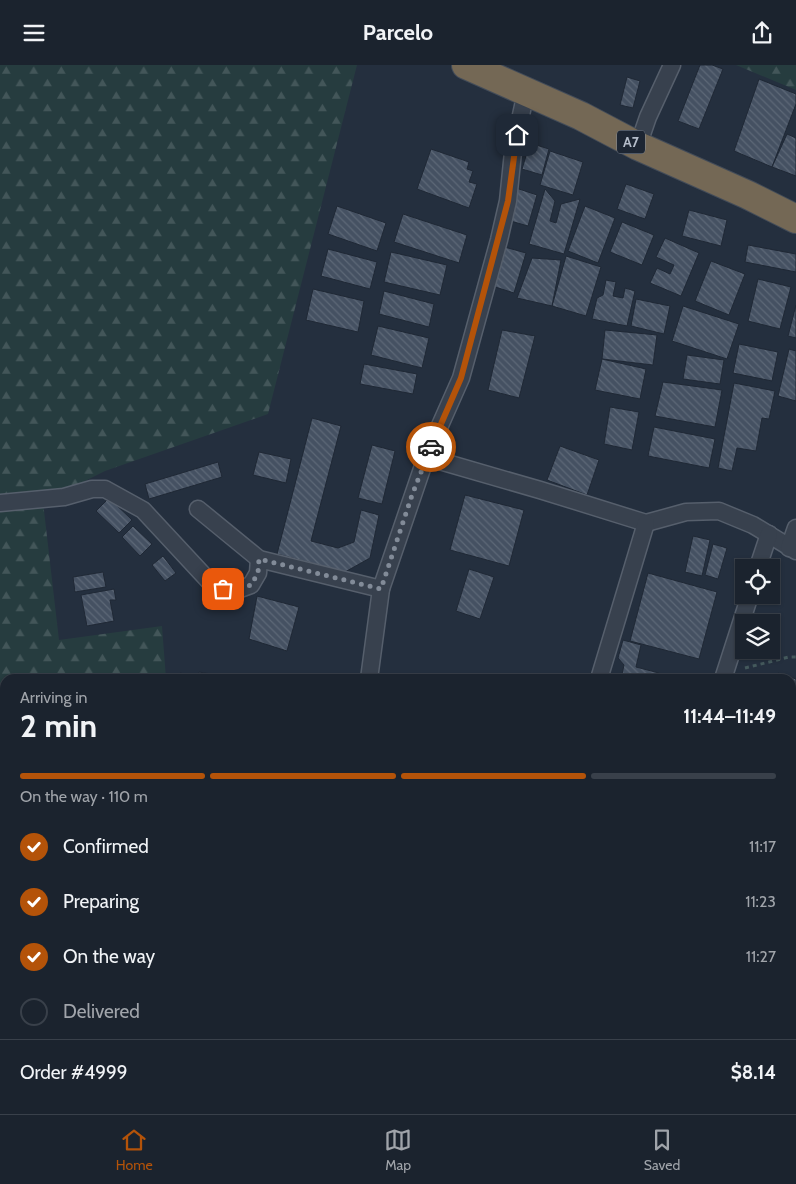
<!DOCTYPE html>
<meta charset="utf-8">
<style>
body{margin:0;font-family:Cabin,sans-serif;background:#242b36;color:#f1f3f6;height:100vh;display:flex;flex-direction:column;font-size:19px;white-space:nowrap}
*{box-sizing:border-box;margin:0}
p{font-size:16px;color:#a0a4aa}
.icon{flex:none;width:28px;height:28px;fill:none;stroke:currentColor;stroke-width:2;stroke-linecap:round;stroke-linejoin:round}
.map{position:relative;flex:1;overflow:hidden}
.sheet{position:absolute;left:0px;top:609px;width:796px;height:441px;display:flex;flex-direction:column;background:#1b232e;border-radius:15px 15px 0 0;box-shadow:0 1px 4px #0004,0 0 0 1px #39404a}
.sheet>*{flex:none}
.tools{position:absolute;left:735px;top:494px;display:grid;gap:10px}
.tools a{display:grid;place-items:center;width:45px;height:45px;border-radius:0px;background:#1b232e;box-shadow:0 1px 4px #0004,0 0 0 1px #39404a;font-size:25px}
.pin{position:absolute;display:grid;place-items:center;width:42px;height:42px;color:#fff;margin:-21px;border-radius:10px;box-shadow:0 2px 8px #0006}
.courier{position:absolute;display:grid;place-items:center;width:50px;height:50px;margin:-25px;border:4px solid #b45309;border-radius:50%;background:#fff;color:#222;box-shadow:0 1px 6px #0007}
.head em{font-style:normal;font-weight:700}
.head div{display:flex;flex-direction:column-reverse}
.head{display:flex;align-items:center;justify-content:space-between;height:85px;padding:0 20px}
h1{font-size:32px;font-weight:700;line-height:38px}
.bar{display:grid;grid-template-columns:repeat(4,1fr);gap:8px 5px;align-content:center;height:60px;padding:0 20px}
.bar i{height:6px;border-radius:4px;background:#39404a}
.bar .active{background:#b45309}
.bar p{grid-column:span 4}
.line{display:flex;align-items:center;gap:12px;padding:0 20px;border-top:1px solid #39404a}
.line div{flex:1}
ol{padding:0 20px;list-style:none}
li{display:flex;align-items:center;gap:15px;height:55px}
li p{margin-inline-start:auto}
li .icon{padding:5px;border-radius:50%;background:#b45309;color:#fff;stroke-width:4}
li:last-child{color:#a0a4aa}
li i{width:28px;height:28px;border:2px solid #39404a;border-radius:50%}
header{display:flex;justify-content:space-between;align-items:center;height:65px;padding:0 20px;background:#1b232e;font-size:22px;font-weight:700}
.tab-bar{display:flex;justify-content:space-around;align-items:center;height:70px;border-top:1px solid #39404a;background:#1b232e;font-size:14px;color:#a0a4aa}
.tab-bar a{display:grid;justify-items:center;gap:2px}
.tab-bar .active{color:#b45309}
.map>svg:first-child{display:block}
</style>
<header><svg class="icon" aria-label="menu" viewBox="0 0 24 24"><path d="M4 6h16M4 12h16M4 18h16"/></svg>Parcelo<svg class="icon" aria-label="share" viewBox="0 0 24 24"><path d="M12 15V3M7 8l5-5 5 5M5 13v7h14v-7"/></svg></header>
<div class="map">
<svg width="796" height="1049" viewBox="0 0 796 1049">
<defs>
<pattern id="forest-firs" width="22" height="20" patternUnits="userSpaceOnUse" patternTransform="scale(1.25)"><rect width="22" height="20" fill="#263c3f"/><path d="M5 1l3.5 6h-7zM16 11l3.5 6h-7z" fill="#435659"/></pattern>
<pattern id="building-back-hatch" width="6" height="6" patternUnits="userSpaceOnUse" patternTransform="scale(1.25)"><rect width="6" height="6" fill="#455162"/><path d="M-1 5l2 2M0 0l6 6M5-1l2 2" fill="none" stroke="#5d6877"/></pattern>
</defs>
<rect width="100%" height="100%" fill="#242f3e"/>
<g fill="url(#forest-firs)">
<path d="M0,0H357L268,349L105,406L43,437L59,575L162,561L166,614H5V1045H204V1049H0Z"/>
<path d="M736,0H796V25Z"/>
</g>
<g fill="url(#building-back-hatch)" stroke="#1f2835">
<path d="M700,0H712L723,4L699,64L678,56Z"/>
<path d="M627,12L640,16L633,43L620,40Z"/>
<path d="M759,14L796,29V39L772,102L734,86Z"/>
<path d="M787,69L796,73V111L772,102Z"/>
<path d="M530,78L549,84L542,110L522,104Z"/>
<path d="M431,84L469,97L467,104L473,106L469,117L477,119L469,143L417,124Z"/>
<path d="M550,86L583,97L573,130L540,120Z"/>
<path d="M626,119L654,129L645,154L617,144Z"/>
<path d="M516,123L537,130L528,161L507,155Z"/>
<path d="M545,124L555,136L550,156L556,158L561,139L580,134L564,189L529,179Z"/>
<path d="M337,141L386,158L377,186L328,169Z"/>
<path d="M585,141L615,153L598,198L568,186Z"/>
<path d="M689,145L727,155L721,181L682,171Z"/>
<path d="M403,149L467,170L459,198L394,177Z"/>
<path d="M622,157L654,170L642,200L610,187Z"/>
<path d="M665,173L699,188L681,231L650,218L657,203L670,209L674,200L656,192Z"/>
<path d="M748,180L796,189V207L745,197Z"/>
<path d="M501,181L526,188L514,228L489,220Z"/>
<path d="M328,184L377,197L370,224L321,211Z"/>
<path d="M391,187L447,200L440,230L384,217Z"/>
<path d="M566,191L601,202L586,251L552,241Z"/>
<path d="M532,193L561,195L552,241L517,233Z"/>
<path d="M711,196L745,209L729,250L695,236Z"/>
<path d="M758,214L791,222L780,264L748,256Z"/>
<path d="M606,215L616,217L613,231L623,233L625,223L635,226L627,261L592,254L597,233L603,230Z"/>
<path d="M313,224L364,236L358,267L306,255Z"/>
<path d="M384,226L434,239L429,262L379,249Z"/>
<path d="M636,234L670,241L664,269L631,261Z"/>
<path d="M796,240V273L788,271Z"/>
<path d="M683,241L739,259L727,294L672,276Z"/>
<path d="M378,261L429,273L422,303L371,290Z"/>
<path d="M502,265L535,271L519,333L488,325Z"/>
<path d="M605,265L657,270L653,300L602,294Z"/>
<path d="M739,279L778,287L772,316L733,308Z"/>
<path d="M789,284L796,286V336L778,331Z"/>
<path d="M687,290L724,295L720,319L683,314Z"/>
<path d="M602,294L646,304L640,334L595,325Z"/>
<path d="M364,299L417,309L413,329L360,319Z"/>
<path d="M663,317L722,325L715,362L655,351Z"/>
<path d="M734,318L775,326L769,354L762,353L756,386L737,383L732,406L718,403Z"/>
<path d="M610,342L639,347L632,385L604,379Z"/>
<path d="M312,353L341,361L311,476L338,483L354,477L361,445L379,450L370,493L345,507L277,489Z"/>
<path d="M654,362L715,374L709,403L648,391Z"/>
<path d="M372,380L395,386L382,439L358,433Z"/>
<path d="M560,381L599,395L587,430L547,415Z"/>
<path d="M259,387L291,394L286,418L253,410Z"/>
<path d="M218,397L222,412L149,434L145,419Z"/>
<path d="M465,430L524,445L509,501L450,485Z"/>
<path d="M109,433L132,455L119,468L96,446Z"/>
<path d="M133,461L152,479L140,491L122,472Z"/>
<path d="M693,471L710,475L702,511L685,507Z"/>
<path d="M713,479L727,483L718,514L705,510Z"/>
<path d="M163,491L176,508L165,516L152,500Z"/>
<path d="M469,504L494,512L480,554L456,546Z"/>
<path d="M103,507L106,522L75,527L73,512Z"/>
<path d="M648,508L717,527L699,594L630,576Z"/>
<path d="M114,524L116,535H110L114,556L87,561L81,530Z"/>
<path d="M257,531L299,542L287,586L249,574Z"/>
<path d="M623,575L641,580L636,602L659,608L658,614H621L624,600L618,593Z"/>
<path d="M199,607L222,611L221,614H197Z"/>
<path d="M180,608L193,611L192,614H179Z"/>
<path d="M778,608L796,614V667L791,665V614H776Z"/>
<path d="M796,942V973L791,972V957Z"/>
<path d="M796,990V1049H782L783,1045H791V1010Z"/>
<path d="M454,1045H491L492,1049H455Z"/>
<path d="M545,1045H563L561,1049Z"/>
<path d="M659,1045H695L694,1049H658Z"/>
</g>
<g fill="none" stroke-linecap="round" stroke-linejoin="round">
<defs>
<g id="street">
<path d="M638,81L648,52L672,0"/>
<path d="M426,392L540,425L646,458L686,447L719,446L753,460L796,486"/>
<path d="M0,438L64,432L92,424H105L143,445L208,515L223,524H240L251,520L258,508L259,494"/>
<path d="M198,444L259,494L381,524"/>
<path d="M789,483L796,463"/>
<path d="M758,502L769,469"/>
<path d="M369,614L381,524L426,392L461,313L499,175L508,136L513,87L526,27"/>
<path d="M599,614L646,458"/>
<path d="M723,614L750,530"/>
<path d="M791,911L796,894"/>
<path d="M63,1049L92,1045"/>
<path d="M618,1049L619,1045"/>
<path d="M752,1049L753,1045"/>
</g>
<path id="highway" d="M466,0L581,51L638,81L748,130L796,154"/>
</defs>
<use href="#street" stroke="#565f6c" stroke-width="19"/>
<use href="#highway" stroke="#434c59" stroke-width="30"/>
<path stroke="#44595c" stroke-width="3" stroke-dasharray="4 4" stroke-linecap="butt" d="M745,603L789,592H796"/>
<use href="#street" stroke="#38414e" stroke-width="16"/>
<use href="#highway" stroke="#746855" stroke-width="28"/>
</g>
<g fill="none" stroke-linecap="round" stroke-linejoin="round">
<path stroke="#828b98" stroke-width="5" stroke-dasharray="0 9" d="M223,524H240L251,520L258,508L259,494L381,524L412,430L431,382"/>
<path stroke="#b45309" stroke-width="6" d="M431,382L461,313L508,136L517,70"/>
</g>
<g text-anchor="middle" stroke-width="4" stroke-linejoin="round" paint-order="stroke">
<rect fill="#1d2633" stroke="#878f9c" stroke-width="1" x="617" y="65.5" width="28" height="23" rx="4"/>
<g font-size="14" font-weight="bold" fill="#b4bcc9">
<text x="631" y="82">A7</text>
</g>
</g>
</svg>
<div class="tools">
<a><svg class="icon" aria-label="locate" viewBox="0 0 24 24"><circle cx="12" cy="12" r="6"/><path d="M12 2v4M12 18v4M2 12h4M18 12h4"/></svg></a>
<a><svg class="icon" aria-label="layers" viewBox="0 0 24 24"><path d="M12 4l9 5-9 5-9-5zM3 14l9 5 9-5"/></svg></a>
</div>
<div class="pin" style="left:223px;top:524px;background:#ea580c"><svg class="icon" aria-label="bag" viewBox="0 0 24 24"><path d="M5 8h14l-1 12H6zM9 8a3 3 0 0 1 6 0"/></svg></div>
<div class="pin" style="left:517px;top:70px;background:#1f2937"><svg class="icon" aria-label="home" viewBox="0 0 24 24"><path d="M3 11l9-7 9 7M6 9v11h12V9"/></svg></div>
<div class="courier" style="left:431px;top:382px"><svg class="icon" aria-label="car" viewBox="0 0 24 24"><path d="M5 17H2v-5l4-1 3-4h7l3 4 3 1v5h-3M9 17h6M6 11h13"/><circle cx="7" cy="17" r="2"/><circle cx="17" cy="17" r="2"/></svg></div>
<section class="sheet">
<div class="head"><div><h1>2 min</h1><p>Arriving in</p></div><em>11:44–11:49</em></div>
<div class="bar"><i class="active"></i><i class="active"></i><i class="active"></i><i></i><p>On the way · 110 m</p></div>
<ol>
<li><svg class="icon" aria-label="check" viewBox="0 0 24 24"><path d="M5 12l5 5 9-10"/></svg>Confirmed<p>11:17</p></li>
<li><svg class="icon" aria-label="check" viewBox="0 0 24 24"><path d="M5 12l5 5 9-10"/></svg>Preparing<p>11:23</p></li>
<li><svg class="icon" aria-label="check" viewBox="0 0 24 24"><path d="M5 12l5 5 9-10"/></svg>On the way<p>11:27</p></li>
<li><i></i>Delivered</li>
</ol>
<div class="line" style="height:65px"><div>Order #4999</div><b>$8.14</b></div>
</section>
</div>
<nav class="tab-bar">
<a class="active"><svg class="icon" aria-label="home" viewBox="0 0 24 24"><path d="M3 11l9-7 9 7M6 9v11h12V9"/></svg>Home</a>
<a><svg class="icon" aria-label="map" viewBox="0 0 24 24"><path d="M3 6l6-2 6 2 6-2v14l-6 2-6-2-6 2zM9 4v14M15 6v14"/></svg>Map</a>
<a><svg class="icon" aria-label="saved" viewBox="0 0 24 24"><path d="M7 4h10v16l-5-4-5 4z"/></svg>Saved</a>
</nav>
